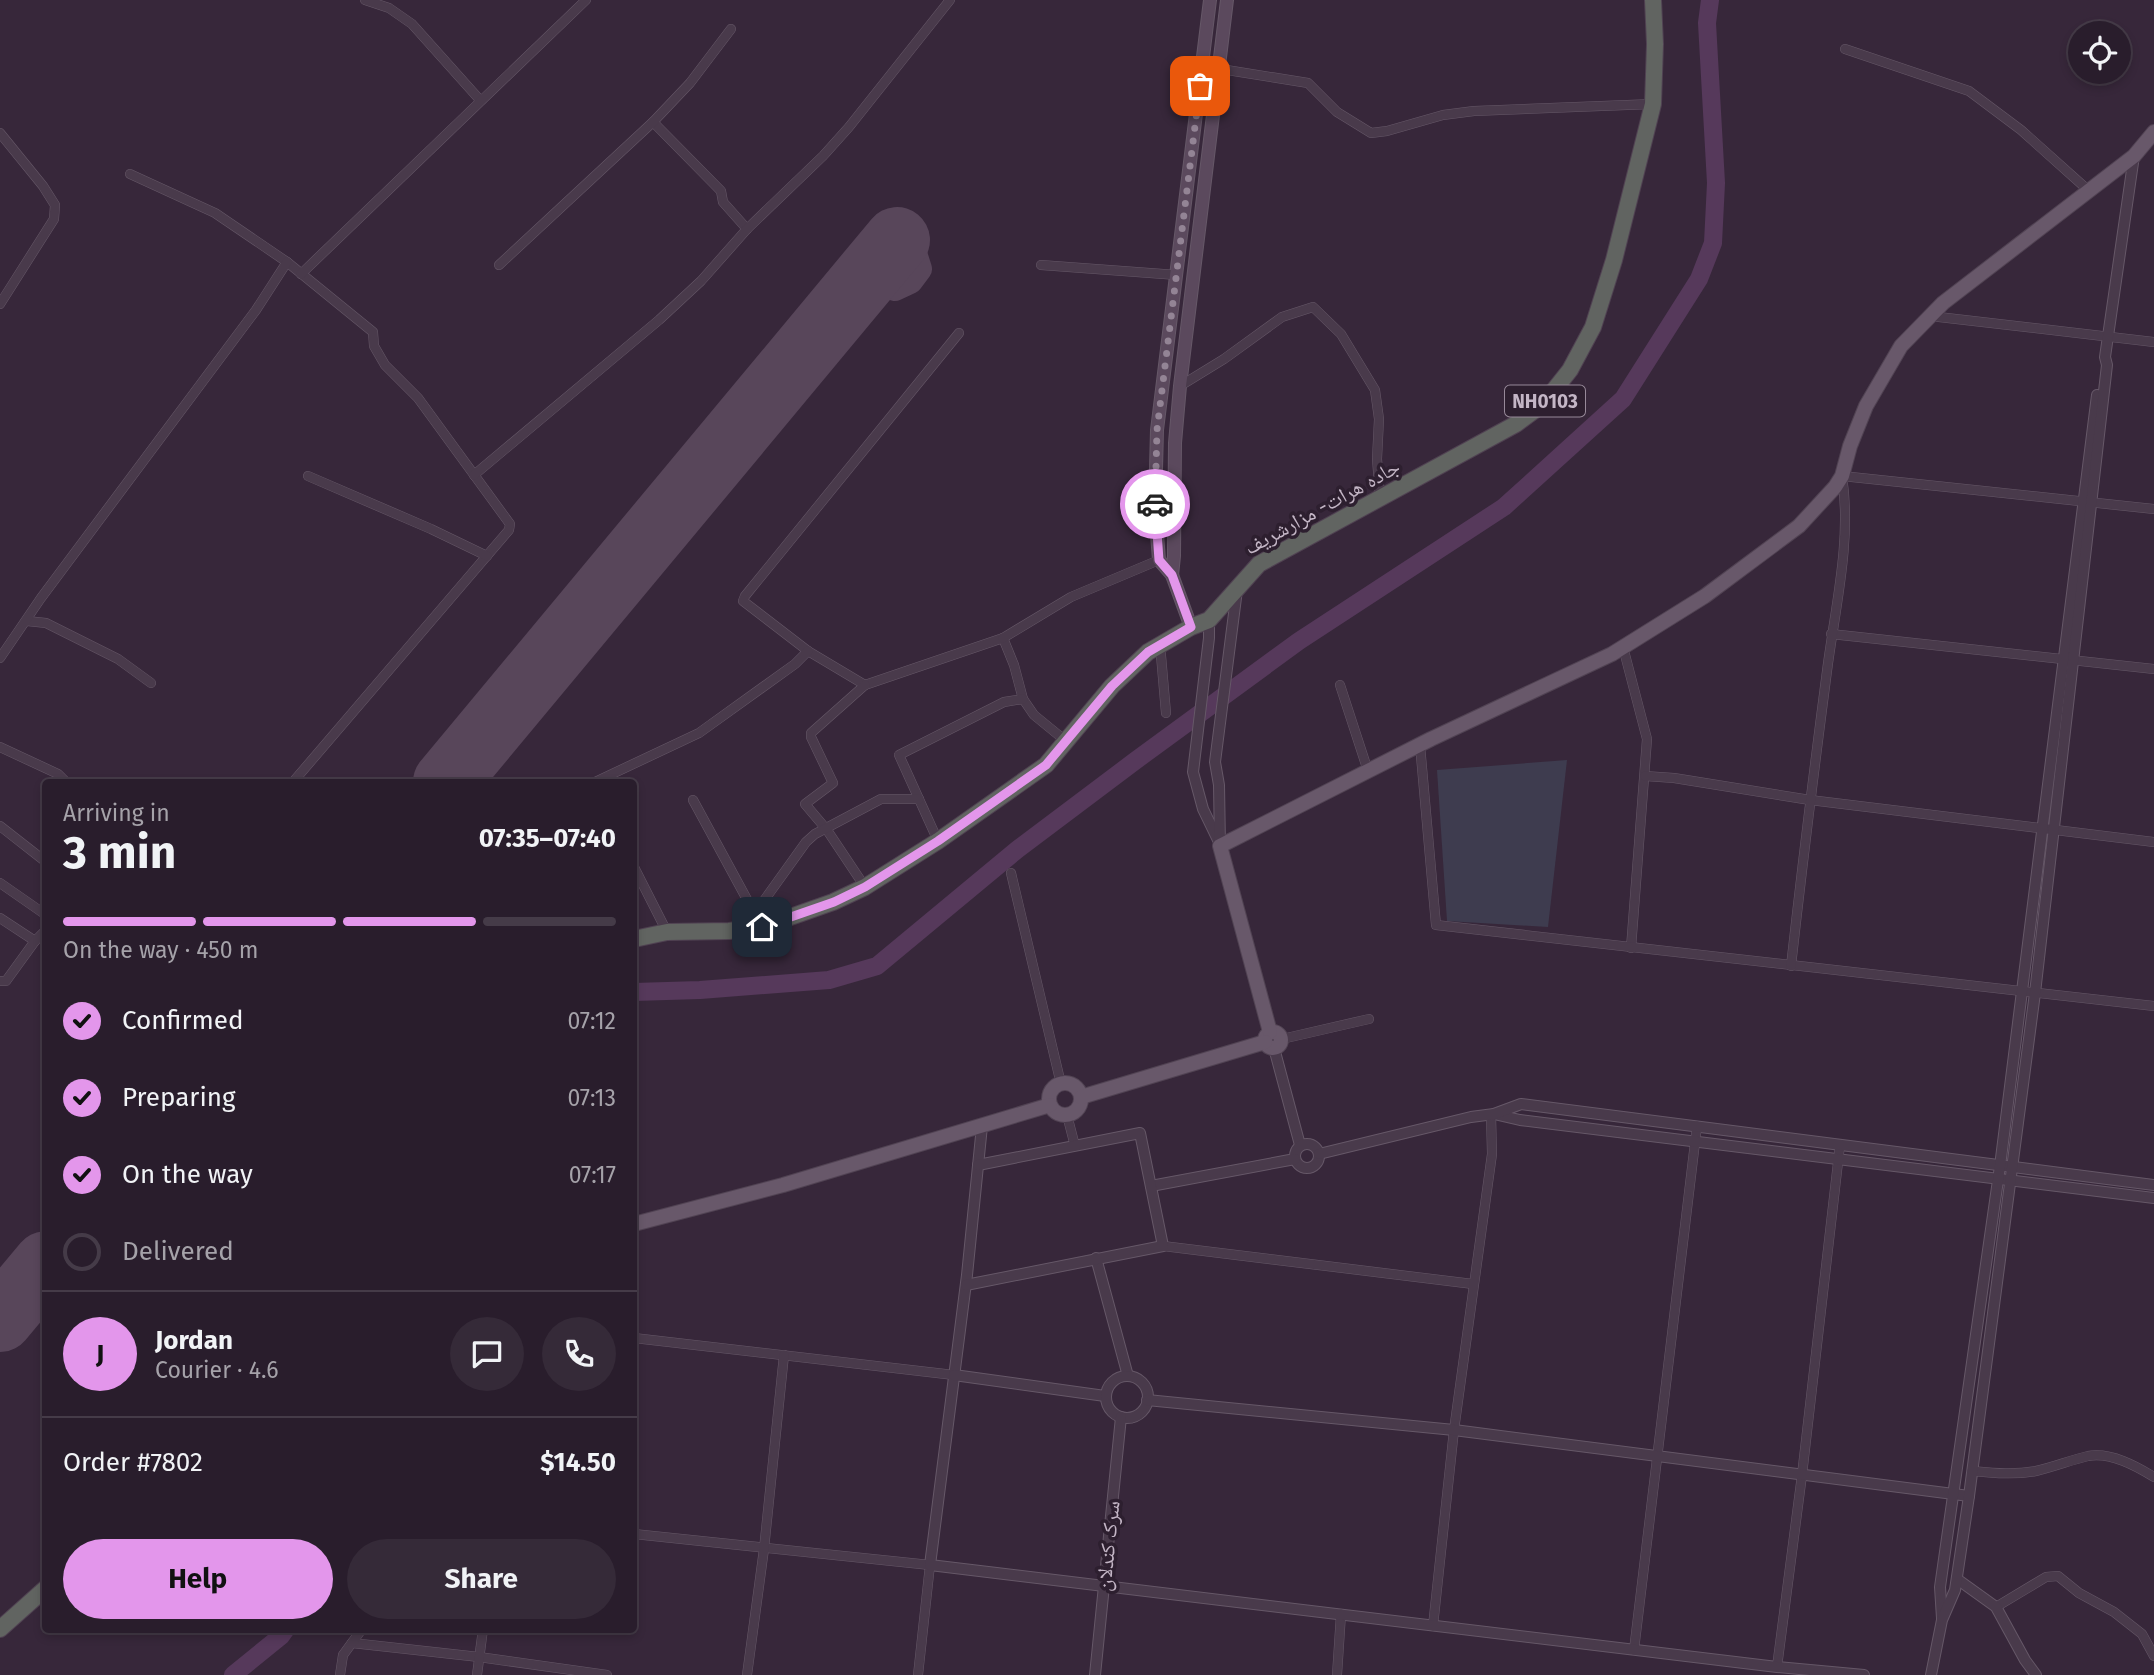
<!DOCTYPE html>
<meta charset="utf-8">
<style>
body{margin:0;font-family:"Fira Sans","Noto Naskh Arabic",sans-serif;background:#352a38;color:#f1f3f6;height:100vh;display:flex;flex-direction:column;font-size:26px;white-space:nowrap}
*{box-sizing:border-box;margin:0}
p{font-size:23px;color:#a5a2a9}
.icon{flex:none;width:38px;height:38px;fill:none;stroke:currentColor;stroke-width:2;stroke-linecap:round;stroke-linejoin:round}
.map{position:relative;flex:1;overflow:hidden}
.side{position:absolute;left:42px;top:779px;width:595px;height:854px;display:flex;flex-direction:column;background:#291d2c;border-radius:7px;box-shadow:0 4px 10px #0003,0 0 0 2px #453b48}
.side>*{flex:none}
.controls{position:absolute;left:2068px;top:21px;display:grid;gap:14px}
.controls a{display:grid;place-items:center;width:63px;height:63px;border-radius:50%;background:#291d2c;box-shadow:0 4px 10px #0003,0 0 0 2px #453b48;font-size:35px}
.pin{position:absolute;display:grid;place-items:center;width:60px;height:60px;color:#fff;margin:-30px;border-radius:14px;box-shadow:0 4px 10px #0006}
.courier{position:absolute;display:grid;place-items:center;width:70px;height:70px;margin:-35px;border:5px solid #e396eb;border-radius:50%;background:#fff;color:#222;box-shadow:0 2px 9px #0007}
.overview em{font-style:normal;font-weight:700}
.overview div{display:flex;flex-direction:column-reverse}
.overview{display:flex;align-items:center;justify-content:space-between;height:119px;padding:0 21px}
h1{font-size:46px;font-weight:700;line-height:52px}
.bar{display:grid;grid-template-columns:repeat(4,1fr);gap:10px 7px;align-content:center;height:84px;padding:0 21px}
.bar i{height:9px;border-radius:5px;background:#453b48}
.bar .active{background:#e396eb}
.bar p{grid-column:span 4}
.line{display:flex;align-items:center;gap:18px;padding:0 21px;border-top:2px solid #453b48}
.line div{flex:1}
.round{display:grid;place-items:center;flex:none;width:74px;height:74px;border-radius:37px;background:#352a38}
ol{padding:0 21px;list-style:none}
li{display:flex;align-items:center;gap:21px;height:77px}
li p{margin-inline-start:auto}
li .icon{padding:7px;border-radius:50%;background:#e396eb;color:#111;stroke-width:4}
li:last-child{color:#a5a2a9}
li i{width:38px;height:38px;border:4px solid #453b48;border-radius:50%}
.action{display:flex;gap:14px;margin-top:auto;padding:14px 21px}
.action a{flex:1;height:80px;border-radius:42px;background:#e396eb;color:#111;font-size:28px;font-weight:700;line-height:80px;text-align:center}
.action a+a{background:#352a38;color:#f1f3f6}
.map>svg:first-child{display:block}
</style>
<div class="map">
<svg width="2154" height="1675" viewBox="0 0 2154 1675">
<rect width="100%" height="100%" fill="#37273a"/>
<path fill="#3e3c4f" d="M1567,760L1548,927L1447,921L1437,770Z"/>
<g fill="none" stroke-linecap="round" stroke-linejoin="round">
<g stroke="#56395b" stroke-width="18">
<path d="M634,992L700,990L829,980L877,966L1018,849L1135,761L1299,641L1504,507L1623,399L1699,279L1713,243L1716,183L1707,23L1710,0"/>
<path d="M233,1675L281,1636L286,1629"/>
</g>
<g stroke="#58465a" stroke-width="26">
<path d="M868,275L881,284L895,288L910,281L919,269L914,253L897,240"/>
<path d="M28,1256L42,1269"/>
</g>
<g stroke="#58465a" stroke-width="66">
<path d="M446,782L897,240"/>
<path d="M0,1319L46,1264"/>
</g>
<defs>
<g id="minor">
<path d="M365,0L389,8L412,24L480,100"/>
<path d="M1845,49L1969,91L2021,130L2088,190"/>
<path d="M1202,66L1308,83L1337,112L1371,133L1387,131L1443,115L1474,111L1653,104"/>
<path d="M653,122L721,191L723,202L747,229"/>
<path d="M0,133L43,186L55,205L54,219L0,304"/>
<path d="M130,174L215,213L287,262L373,332L374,346L385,365L418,398L510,524L509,530L293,782"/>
<path d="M499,265L653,122L690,83L731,29"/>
<path d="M1041,265L1177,275"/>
<path d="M301,274L586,0"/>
<path d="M1930,316L2154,342"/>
<path d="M959,333L745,596L743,601L808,651L865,685L1003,638L1014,665L1023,699L1034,715L1067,742"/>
<path d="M1180,386L1224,359L1282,317L1313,307L1341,334L1375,390L1379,419L1377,459L1380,497"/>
<path d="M474,475L659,320L701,281L747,229L823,156L849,127L950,0"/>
<path d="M308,476L431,529L487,556"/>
<path d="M27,621L46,623L118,659L151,683"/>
<path d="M1831,634L2154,669"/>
<path d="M1003,638L1071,597L1159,560"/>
<path d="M1160,644L1166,713"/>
<path d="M1623,647L1647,739L1631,948"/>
<path d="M0,658L41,598L256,310L287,262"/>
<path d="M865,685L811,733V737L833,783L805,804L827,830L865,887"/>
<path d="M1340,685L1368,771"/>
<path d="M1420,745L1436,925L2154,1006"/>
<path d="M0,747L58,774L66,782"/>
<path d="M1645,776L1674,778L1810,800L2154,842"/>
<path d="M595,782L699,733L795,664L808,651"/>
<path d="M693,800L762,927"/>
<path d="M0,826L46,862"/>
<path d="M938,841L899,755L1004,702L1023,699"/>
<path d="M634,867L667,932"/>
<path d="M1011,873L1061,1084"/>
<path d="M0,883L46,915"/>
<path d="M755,913L806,842L815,834L881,799H919"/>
<path d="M0,918L35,941"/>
<path d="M1791,966C1802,868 1814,770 1827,671C1835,608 1852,540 1842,476L2154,509"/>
<path d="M0,981H6L35,941L46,930"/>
<path d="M1282,1039L1369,1019"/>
<path d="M1067,1115L1075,1146"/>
<path d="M1163,1246L1473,1284"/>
<path d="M634,1338L954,1375"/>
<path d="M1972,1471C1994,1473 2014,1475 2036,1471C2054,1467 2071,1460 2088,1456C2111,1452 2136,1466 2154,1477"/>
<path d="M634,1534L930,1565L918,1675"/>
<path d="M1996,1607L2046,1577L2058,1576L2079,1593L2114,1612L2142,1634L2154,1656"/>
<path d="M1433,1626L1454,1430L1492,1154L1491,1115"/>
<path d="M352,1643L479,1657L607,1675"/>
<path d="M1634,1650L1697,1126"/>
<path d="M1777,1667L1802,1475L1840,1145"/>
<path d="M340,1675L343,1655L362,1629"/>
<path d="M477,1675L483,1629"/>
<path d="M747,1675L764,1549L784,1355"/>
<path d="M1337,1675L1341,1614"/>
</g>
<g id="tertiary">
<path d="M1209,620V638L1193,772L1203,809L1218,840"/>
<path d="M1220,846L1219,785L1215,762L1237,590"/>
<path d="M1274,1048L1300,1145"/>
<path d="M1494,1114L1520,1120L2154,1198"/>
<path d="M982,1126L967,1275L930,1565L1777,1667L1864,1675"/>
<circle cx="1307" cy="1156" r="12"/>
<path d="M1319,1154L1471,1117L1494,1114L1521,1104L2154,1185"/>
<path d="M1151,1186L1295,1159"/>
<path d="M1096,1258L1128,1376"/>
<path d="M966,1285L1163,1246L1140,1133L978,1165"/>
<path d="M954,1375L1105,1396"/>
<circle cx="1127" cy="1397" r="21"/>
<path d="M1147,1400L1454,1430L1969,1496"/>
<path d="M1957,1579L1996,1607L2025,1660L2036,1675"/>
<path d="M1942,1618L1940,1587L2000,1166L2097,395"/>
<path d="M1095,1675L1121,1417"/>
<path d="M1931,1675L1942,1620L1955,1590L1969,1496L2035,993L2107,365L2105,357L2134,156"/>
</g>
<g id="secondary">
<path d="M1172,575L1174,556L1175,443L1180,386L1227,0"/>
<path d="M1191,627L1172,575L1159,560L1155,508L1157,430L1210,0"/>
</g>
<g id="primary">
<circle cx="1273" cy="1040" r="8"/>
<path d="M1270,1032L1220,846L1431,739L1612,654L1705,596L1799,526L1835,487L1842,476L1850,446L1866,406L1901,346L1943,303L2134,156L2154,132"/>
<circle cx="1065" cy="1099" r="16"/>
<path d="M1081,1097L1265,1042"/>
<path d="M634,1224L783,1185L1050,1105"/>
</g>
<g id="trunk">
<path d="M634,939L667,932L729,931L762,927L833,902L865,887L938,841L1046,765L1112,686L1148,652L1191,627L1209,620L1259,564L1516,424L1543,404L1570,370L1593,327L1614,260L1653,104L1655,44L1653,0"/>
<path d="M0,1629L46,1588"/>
</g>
</defs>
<use href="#minor" stroke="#665868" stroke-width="10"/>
<use href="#tertiary" stroke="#665868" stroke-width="12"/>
<use href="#secondary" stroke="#665868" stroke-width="14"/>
<use href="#primary" stroke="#514353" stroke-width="16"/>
<use href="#trunk" stroke="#504252" stroke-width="18"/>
<use href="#minor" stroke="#493a4b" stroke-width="9"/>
<use href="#tertiary" stroke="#493a4b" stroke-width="10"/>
<use href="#secondary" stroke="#5b495d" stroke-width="12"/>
<use href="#primary" stroke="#68586a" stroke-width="14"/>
<use href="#trunk" stroke="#616461" stroke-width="16"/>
</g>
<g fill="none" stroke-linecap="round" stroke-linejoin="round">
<path stroke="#938495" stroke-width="7" stroke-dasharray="0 12.6" d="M1155,504L1157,430L1200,86"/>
<path stroke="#e396eb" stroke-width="9" d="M762,927L834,902L865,887L938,841L1046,765L1112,686L1148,652L1191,627L1172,575L1159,560L1155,504"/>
</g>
<g text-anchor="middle" stroke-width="7" stroke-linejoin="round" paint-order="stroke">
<rect fill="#2d1f2f" stroke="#978999" stroke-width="2" x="1505" y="385.5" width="80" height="31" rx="5"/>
<g font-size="19" font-weight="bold" fill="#c4b6c6">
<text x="1545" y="408">NH0103</text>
</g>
<g font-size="21" fill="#c4b6c6" stroke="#2d1f2f">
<text transform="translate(1322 507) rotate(-29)" y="7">جاده هرات- مزارشریف</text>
<text transform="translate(1108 1546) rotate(-84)" y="7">سرک کندلان</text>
</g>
</g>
</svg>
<div class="controls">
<a><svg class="icon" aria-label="locate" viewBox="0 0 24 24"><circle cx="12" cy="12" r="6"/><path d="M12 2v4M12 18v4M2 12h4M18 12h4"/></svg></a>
</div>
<div class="pin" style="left:1200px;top:86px;background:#ea580c"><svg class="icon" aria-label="bag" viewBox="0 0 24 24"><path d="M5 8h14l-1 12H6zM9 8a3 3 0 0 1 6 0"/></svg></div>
<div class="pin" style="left:762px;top:927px;background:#1f2937"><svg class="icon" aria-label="home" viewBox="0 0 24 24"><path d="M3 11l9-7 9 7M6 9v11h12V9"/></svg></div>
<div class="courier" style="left:1155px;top:504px"><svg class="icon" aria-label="car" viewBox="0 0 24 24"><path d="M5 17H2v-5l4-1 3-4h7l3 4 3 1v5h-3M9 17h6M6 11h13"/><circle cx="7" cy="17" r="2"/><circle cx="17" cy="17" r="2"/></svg></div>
<section class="side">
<div class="overview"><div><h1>3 min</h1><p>Arriving in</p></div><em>07:35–07:40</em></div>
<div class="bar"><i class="active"></i><i class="active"></i><i class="active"></i><i></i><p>On the way · 450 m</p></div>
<ol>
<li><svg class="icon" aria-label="check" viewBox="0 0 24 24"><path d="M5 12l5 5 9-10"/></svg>Confirmed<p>07:12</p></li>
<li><svg class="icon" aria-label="check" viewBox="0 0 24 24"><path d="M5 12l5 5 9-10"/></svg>Preparing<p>07:13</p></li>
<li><svg class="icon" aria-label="check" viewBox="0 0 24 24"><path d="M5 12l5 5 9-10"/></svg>On the way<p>07:17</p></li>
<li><i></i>Delivered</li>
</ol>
<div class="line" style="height:126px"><b class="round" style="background:#e396eb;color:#111">J</b><div><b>Jordan</b><p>Courier · 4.6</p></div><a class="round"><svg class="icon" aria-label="chat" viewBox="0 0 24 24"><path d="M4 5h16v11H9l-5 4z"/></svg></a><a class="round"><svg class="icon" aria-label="phone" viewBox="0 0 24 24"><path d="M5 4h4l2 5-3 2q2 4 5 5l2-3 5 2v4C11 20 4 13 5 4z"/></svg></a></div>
<div class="line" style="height:91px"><div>Order #7802</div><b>$14.50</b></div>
<div class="action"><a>Help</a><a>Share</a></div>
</section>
</div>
